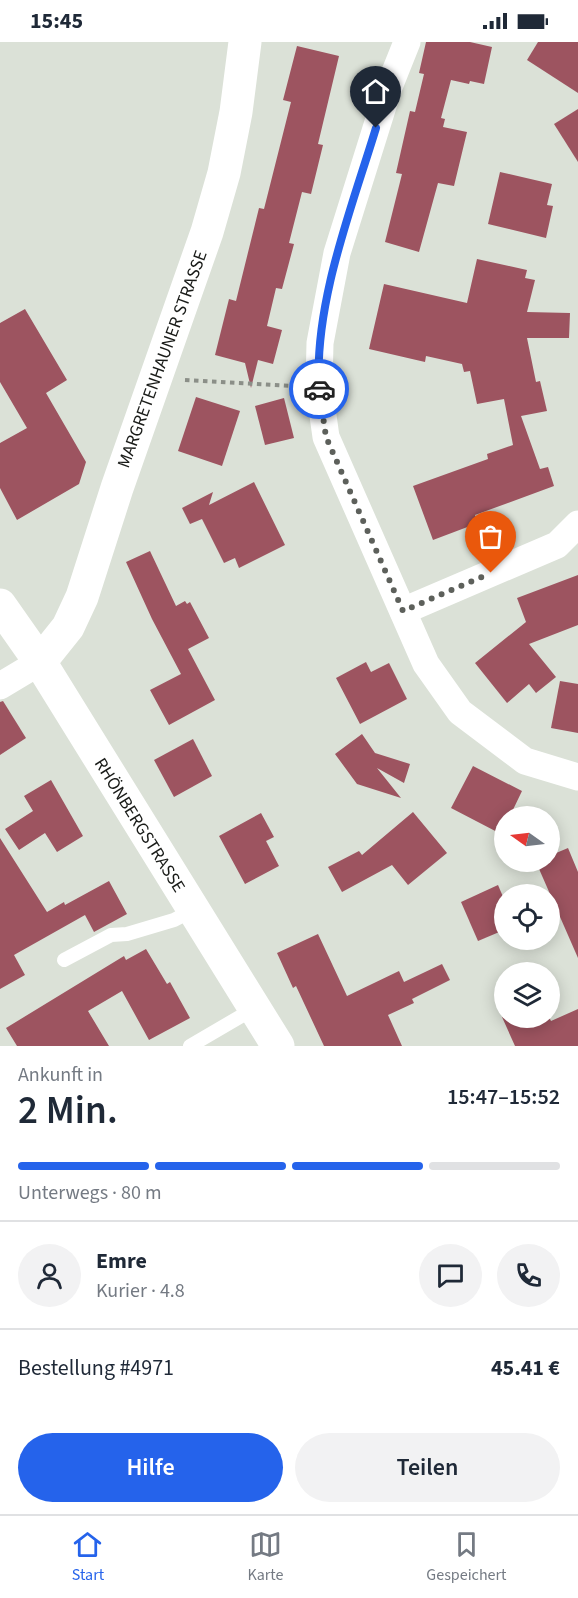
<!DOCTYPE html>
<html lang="de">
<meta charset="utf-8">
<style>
body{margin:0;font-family:"Source Sans 3",sans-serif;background:#f2f2f3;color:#1f2937;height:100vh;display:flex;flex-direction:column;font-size:22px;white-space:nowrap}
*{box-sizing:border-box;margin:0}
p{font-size:20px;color:#747a83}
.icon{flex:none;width:33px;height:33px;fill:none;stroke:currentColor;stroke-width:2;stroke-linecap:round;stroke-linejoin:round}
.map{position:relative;height:1004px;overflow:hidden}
.details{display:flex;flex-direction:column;background:#fff;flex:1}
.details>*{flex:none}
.needle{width:39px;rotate:284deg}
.tools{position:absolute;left:494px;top:764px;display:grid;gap:12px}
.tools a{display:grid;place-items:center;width:66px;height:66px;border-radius:50%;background:#fff;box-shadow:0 3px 15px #0003;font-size:30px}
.pin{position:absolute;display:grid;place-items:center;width:51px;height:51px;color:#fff;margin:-62px -26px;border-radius:50% 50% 50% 0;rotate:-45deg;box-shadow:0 0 6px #0007}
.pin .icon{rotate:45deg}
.courier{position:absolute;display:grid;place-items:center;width:60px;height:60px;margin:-30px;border:4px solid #2563eb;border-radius:50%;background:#fff;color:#222;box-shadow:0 2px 8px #0007}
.overview em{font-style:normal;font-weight:600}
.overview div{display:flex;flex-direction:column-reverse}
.overview{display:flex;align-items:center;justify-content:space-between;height:102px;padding:0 18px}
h1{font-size:39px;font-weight:600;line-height:45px}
.bar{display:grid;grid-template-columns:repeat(4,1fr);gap:9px 6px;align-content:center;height:72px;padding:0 18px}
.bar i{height:8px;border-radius:4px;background:#e0e1e3}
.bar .current{background:#2563eb}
.bar p{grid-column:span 4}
.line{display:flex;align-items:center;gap:15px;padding:0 18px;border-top:2px solid #e0e1e3}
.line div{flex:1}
.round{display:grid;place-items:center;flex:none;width:63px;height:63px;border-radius:32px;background:#f2f2f3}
.button{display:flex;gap:12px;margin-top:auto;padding:12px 18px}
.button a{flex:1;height:69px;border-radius:36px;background:#2563eb;color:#fff;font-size:24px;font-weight:600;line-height:69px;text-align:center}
.button a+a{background:#f2f2f3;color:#1f2937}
.status{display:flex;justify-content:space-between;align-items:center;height:42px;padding:0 30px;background:#fff;direction:ltr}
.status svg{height:16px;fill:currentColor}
.dock{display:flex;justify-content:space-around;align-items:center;height:84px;border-top:2px solid #e0e1e3;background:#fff;font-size:16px;color:#747a83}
.dock a{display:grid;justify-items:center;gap:3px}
.dock .current{color:#2563eb}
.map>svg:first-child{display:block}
</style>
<div class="status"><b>15:45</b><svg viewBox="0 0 49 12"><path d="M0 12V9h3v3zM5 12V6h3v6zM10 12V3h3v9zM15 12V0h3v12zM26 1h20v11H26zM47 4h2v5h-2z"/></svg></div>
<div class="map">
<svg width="578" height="1004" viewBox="0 0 578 1004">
<rect width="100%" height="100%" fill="#dbe1d7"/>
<g fill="#9d5460">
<path d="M426,0H470L492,5L484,42L470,39L469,42L451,38L441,76L445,77L443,85L467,90L454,144L438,141L419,210L385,200L402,132L396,131L410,69L415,70L424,32L419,31Z"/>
<path d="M538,0H578V51L527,18Z"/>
<path d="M297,4L339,14L318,102L323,103L311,152L302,150L289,201L294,202L282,247L276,246L267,284L282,288L273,322L258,318L251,346L245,321L215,313L229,257L236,259L259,166L264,167L291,60L283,58Z"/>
<path d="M578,67V120L554,82Z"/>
<path d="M500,130L552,142L547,163L553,164L546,196L488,182Z"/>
<path d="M477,217L527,228L525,236L535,238L527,270L570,271L569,296H527L536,340L540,339L547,369L521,374L540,427L548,425L554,444L475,473L478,481L433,498L413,444L488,417L487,412L513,403L504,357L477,362L470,329L464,330L462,322L426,314L425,320L369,307L384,242L467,261Z"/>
<path d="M25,267L67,338L46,351L86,420L79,442L17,478L0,446V401L27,386L0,340V281Z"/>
<path d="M196,355L240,369L222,424L178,409Z"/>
<path d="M284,356L294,396L265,403L255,364Z"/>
<path d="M254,440L285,503L239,526L235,516L224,521L202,477L190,482L182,466L213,450L209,463Z"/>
<path d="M150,509L176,564L185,559L187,562L190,560L209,596L188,607L215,658L169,683L150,648L181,632L152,577L126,520Z"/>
<path d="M578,533V583L529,602L556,635L536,651L529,642L507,661L475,621L526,580L517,556Z"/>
<path d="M366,620L371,630L389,621L407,657L360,682L336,636Z"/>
<path d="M560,639L578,642V691L551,686Z"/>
<path d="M3,659L26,696L0,713V660Z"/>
<path d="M362,692L375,711L410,722L404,741L377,726L401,756L357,742L335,712Z"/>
<path d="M193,697L212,734L174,755L154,718Z"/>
<path d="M473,724L522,749L510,774H504V785L501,792L451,766Z"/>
<path d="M51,738L83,794L57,810L45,791L19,808L5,787L33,769L24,754Z"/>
<path d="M413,770L447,811L408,843L392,823L342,850L328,825L359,809L362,813Z"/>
<path d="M261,771L274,795L266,799L279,824L245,842L219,794Z"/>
<path d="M0,796L47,870L64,860L65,863L109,839L127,872L94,890L85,873L14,913L25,933L0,947Z"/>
<path d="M568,806L578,830V916L536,820L549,819V814Z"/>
<path d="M498,843L504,857V888L478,899L461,860Z"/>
<path d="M318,892L347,954L399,929L404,940L442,922L450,938L412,957L414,961L388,973L402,1004H324L296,944L293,946L277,911Z"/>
<path d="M146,907L167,942L170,940L190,976L149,998L122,949L88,969L109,1004H17L6,986L124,914L126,918Z"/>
<path d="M578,967V1004H515L502,975H549L551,979Z"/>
</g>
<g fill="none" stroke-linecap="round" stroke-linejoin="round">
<path stroke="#8b8f88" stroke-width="4" stroke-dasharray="4.5 4.5" stroke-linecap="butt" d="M185,338L294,344"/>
<g stroke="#fff" stroke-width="14">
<path d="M64,918L111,893L127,892L174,878L193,868"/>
<path d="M190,1004L255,966"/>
</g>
<g stroke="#fff" stroke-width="27">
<path d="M407,0L389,45L337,211L320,301L319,345L326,395L426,622L460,670L525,719L578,735"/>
<path d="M403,569L557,503L578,482"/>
<path d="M0,644L40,620"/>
</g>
<g stroke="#fff" stroke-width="33">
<path d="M0,563L40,620L278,1004"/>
<path d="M40,620L68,585L82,555L117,446L207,190L224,131L236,70L245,0"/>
</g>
</g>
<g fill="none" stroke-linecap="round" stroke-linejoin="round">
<path stroke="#5d605b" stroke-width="6" stroke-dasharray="0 10.8" d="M319,347L326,395L403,569L491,531"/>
<path stroke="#2563eb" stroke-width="8" d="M319,347C314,261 351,168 376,86"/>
</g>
<g text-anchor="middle" stroke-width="5" stroke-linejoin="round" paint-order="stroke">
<g font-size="18" fill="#191b18" stroke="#fff">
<text transform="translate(162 317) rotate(-70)" y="6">MARGRETENHAUNER STRASSE</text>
<text transform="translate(140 783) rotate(58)" y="6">RHÖNBERGSTRASSE</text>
</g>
</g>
</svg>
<div class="tools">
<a><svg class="needle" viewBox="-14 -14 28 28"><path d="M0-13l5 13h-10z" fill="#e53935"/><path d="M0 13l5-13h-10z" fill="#747a83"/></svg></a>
<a><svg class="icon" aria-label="locate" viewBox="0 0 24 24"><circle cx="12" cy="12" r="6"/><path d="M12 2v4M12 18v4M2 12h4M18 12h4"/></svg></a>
<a><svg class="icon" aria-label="layers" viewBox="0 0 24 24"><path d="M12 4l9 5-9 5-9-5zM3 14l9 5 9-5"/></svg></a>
</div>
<div class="pin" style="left:491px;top:531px;background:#ea580c"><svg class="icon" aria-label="bag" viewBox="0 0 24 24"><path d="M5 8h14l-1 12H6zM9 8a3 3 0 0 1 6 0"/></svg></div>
<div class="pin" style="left:376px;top:86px;background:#1f2937"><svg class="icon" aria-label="home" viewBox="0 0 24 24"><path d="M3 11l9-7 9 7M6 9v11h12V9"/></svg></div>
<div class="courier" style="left:319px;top:347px"><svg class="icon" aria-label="car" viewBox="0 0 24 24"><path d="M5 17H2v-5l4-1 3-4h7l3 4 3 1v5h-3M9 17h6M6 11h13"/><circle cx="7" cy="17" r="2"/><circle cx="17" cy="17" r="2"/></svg></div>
</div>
<section class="details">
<div class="overview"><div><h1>2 Min.</h1><p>Ankunft in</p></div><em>15:47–15:52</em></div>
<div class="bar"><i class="current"></i><i class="current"></i><i class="current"></i><i></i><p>Unterwegs · 80 m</p></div>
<div class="line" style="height:108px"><a class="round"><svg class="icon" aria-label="person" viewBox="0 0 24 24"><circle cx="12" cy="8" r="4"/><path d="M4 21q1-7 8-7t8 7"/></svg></a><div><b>Emre</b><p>Kurier · 4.8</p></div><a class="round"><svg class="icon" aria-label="chat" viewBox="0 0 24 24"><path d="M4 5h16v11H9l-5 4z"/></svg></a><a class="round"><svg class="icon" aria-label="phone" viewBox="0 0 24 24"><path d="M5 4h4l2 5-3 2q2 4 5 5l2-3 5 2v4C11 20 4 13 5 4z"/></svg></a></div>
<div class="line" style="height:78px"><div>Bestellung #4971</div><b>45.41 €</b></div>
<div class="button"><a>Hilfe</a><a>Teilen</a></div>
</section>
<nav class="dock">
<a class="current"><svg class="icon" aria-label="home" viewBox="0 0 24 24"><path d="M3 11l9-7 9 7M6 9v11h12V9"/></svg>Start</a>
<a><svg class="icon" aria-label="map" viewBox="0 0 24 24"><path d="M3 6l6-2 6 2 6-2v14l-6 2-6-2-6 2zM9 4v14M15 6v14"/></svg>Karte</a>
<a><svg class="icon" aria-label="saved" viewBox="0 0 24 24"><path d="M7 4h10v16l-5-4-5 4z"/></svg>Gespeichert</a>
</nav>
